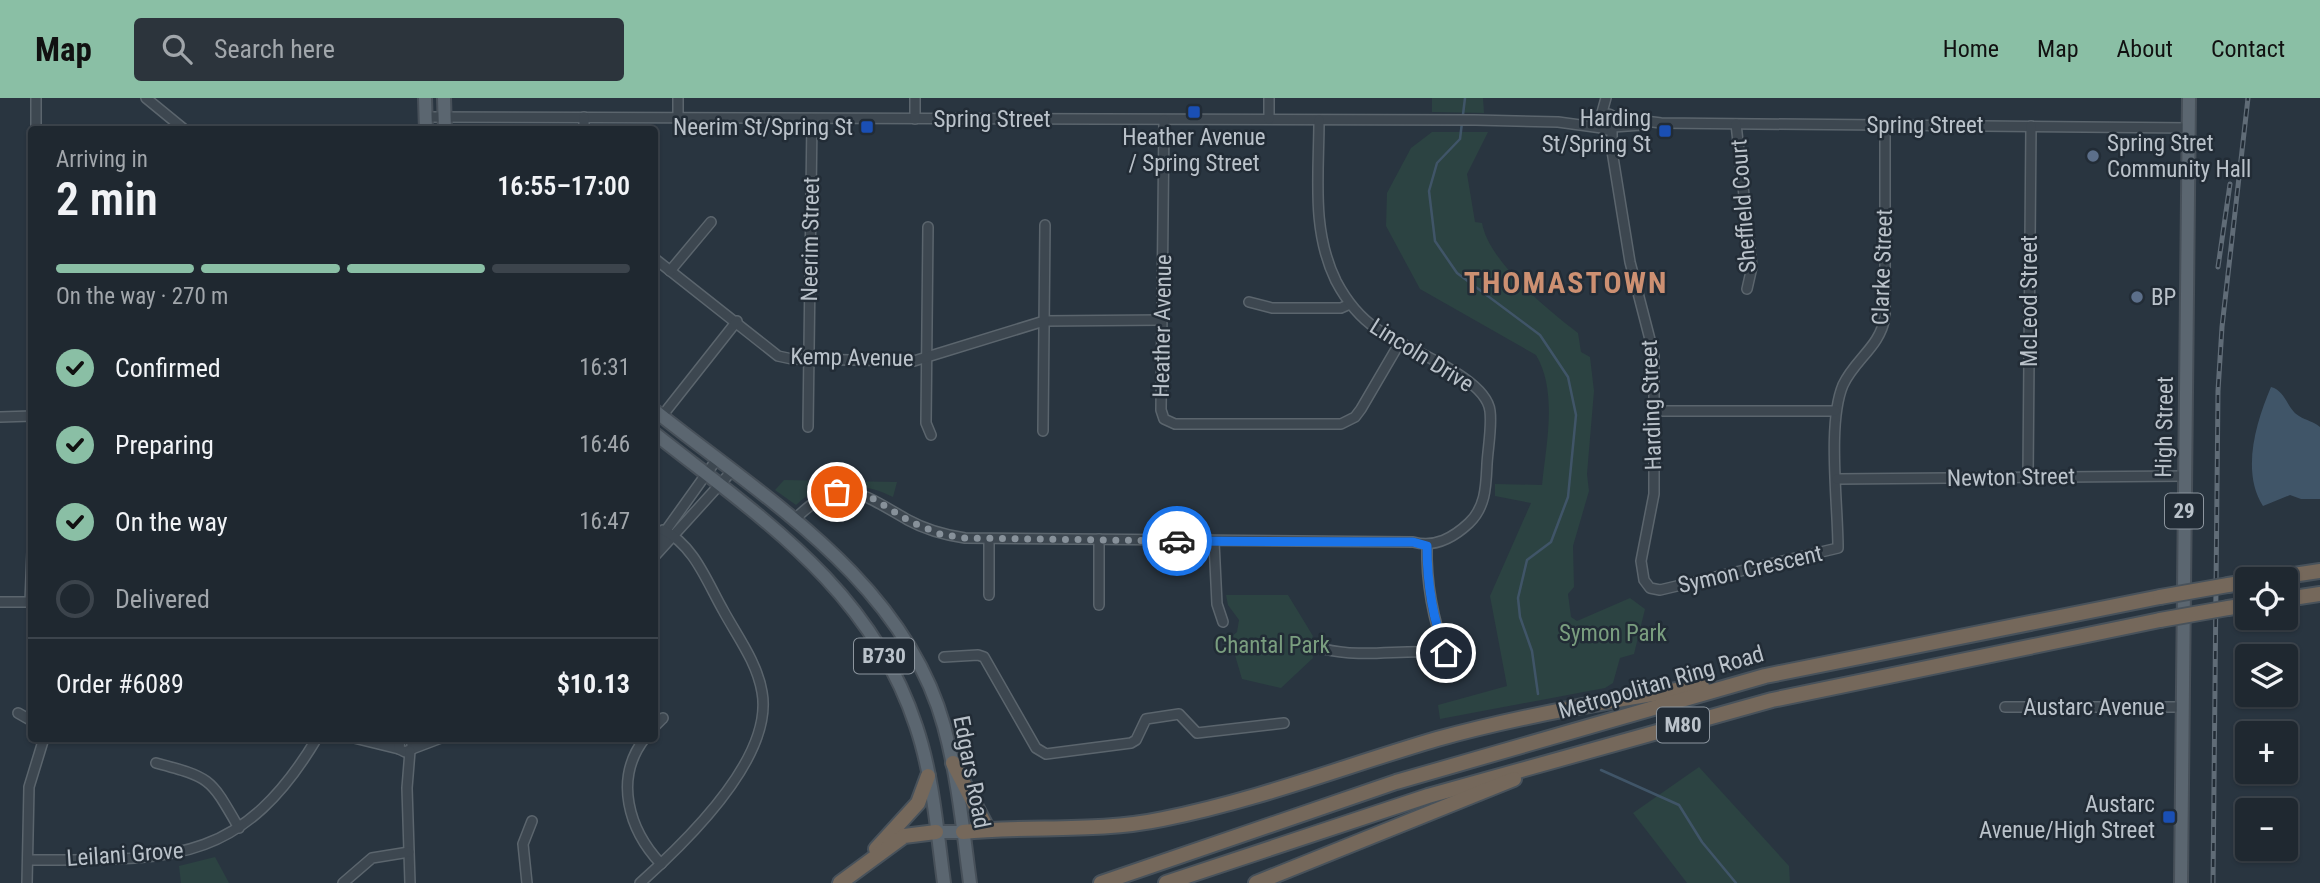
<!DOCTYPE html>
<meta charset="utf-8">
<style>
body{margin:0;font-family:"Roboto Condensed",sans-serif;background:#2c343c;color:#f1f3f6;height:100vh;display:flex;flex-direction:column;font-size:26px;white-space:nowrap}
*{box-sizing:border-box;margin:0}
p{font-size:23px;color:#a1a6ab}
.icon{flex:none;width:38px;height:38px;fill:none;stroke:currentColor;stroke-width:2;stroke-linecap:round;stroke-linejoin:round}
.map{position:relative;flex:1;overflow:hidden}
.panel{position:absolute;left:28px;top:28px;width:630px;height:616px;display:flex;flex-direction:column;background:#1f2830;border-radius:7px;box-shadow:0 2px 5px #0004,0 0 0 2px #3c444c}
.panel>*{flex:none}
.tools{position:absolute;left:2235px;top:469px;display:grid;gap:14px}
.tools a{display:grid;place-items:center;width:63px;height:63px;border-radius:7px;background:#1f2830;box-shadow:0 2px 5px #0004,0 0 0 2px #3c444c;font-size:35px}
.pin{position:absolute;display:grid;place-items:center;width:60px;height:60px;color:#fff;margin:-30px;border:4px solid #fff;border-radius:50%;box-shadow:0 2px 7px #0007}
.courier{position:absolute;display:grid;place-items:center;width:70px;height:70px;margin:-35px;border:5px solid #1a73e8;border-radius:50%;background:#fff;color:#222;box-shadow:0 2px 9px #0007}
.head em{font-style:normal;font-weight:600}
.head div{display:flex;flex-direction:column-reverse}
.head{display:flex;align-items:center;justify-content:space-between;height:119px;padding:0 28px}
h1{font-size:46px;font-weight:600;line-height:52px}
.bar{display:grid;grid-template-columns:repeat(4,1fr);gap:10px 7px;align-content:center;height:84px;padding:0 28px}
.bar i{height:9px;border-radius:5px;background:#3c444c}
.bar .active{background:#8abfa5}
.bar p{grid-column:span 4}
.line{display:flex;align-items:center;gap:18px;padding:0 28px;border-top:2px solid #3c444c}
.line div{flex:1}
ol{padding:0 28px;list-style:none}
li{display:flex;align-items:center;gap:21px;height:77px}
li p{margin-inline-start:auto}
li .icon{padding:7px;border-radius:50%;background:#8abfa5;color:#111;stroke-width:4}
li:last-child{color:#a1a6ab}
li i{width:38px;height:38px;border:4px solid #3c444c;border-radius:50%}
header{display:flex;align-items:center;gap:42px;box-sizing:border-box;height:98px;padding:0 35px;background:#8abfa5;color:#111}
header strong{font-size:33px}
nav{display:flex;gap:38px;margin-inline-start:auto;font-size:24px}
.search{width:490px;height:63px;background:#2c343c;display:flex;align-items:center;gap:18px;box-sizing:border-box;padding:0 24px;border-radius:7px;color:#a1a6ab;font-size:26px}
.map>svg:first-child{display:block}
</style>
<header>
<strong>Map</strong>
<div class="search"><svg class="icon" aria-label="search" viewBox="0 0 24 24"><circle cx="10" cy="10" r="6"/><path d="M15 15l6 6"/></svg>Search here</div>
<nav><a>Home</a><a>Map</a><a>About</a><a>Contact</a></nav>
</header>
<div class="map">
<svg width="2320" height="785" viewBox="0 0 2320 785">
<rect width="100%" height="100%" fill="#293540"/>
<g fill="#2c4342">
<path d="M1432,0H1483L1484,15L1432,14Z"/>
<path d="M1432,34H1488L1467,76L1475,124L1482,125C1489,164 1547,211 1578,235L1581,254L1590,259L1594,293L1587,376L1589,393L1573,448L1574,489L1568,496L1571,519L1577,523L1630,500L1645,511L1634,556L1620,560L1613,585L1605,590L1440,621L1438,607L1507,588L1490,498L1531,405L1495,398V386L1542,387C1546,347 1558,294 1536,257L1420,191L1386,128L1387,95L1411,50Z"/>
<path d="M784,382L897,384L893,399C862,383 821,381 796,407L775,392Z"/>
<path d="M1226,497H1288L1313,538L1310,546L1313,560L1281,590L1242,581L1230,540L1237,534L1239,522L1228,507Z"/>
<path d="M1699,669L1789,768L1790,785H1687L1633,715Z"/>
<path d="M215,759L229,785H181L179,768Z"/>
</g>
<path fill="#405568" d="M2271,289C2286,293 2287,311 2299,318C2307,323 2313,323 2320,329V401H2301L2290,397L2263,408C2241,374 2256,324 2271,289Z"/>
<g fill="none" stroke-linecap="round" stroke-linejoin="round">
<g stroke="#405568" stroke-width="2.5">
<path d="M1465,0L1460,41L1437,65L1429,93L1435,143L1457,175L1540,237L1568,279L1576,317L1568,399L1551,444L1527,462L1518,500L1520,519L1532,553L1538,596"/>
<path d="M1601,672L1679,707L1702,744L1736,785"/>
</g>
<defs>
<g id="minor">
<path d="M146,0L185,32"/>
<circle cx="1607" cy="24" r="8"/>
<path d="M1601,18L1606,0"/>
<path d="M425,19L1475,22L1558,24L1602,30"/>
<path d="M584,19V32"/>
<path d="M678,19V0"/>
<path d="M1613,19L1661,25L2189,30"/>
<path d="M915,21V0"/>
<path d="M1269,21V0"/>
<path d="M1164,22L1161,312L1164,321L1175,326H1341L1355,319L1361,311L1399,246"/>
<path d="M1736,26L1752,169L1747,191"/>
<path d="M1613,29L1642,27"/>
<path d="M1612,30V53L1630,164L1654,257V396L1641,463L1644,482L1650,490L1660,492L1838,450C1838,406 1827,325 1843,287C1855,261 1880,249 1885,219V27"/>
<path d="M36,32V0"/>
<path d="M928,129L926,325L931,337"/>
<path d="M654,160L778,258L792,261L914,263L1044,223L1162,222"/>
<path d="M670,173L711,124"/>
<path d="M1249,204L1272,210H1341L1350,206"/>
<path d="M1654,313H1835"/>
<path d="M662,318L737,223"/>
<path d="M0,319L32,318"/>
<path d="M808,329L812,21"/>
<path d="M1043,333L1045,127"/>
<path d="M2028,378L2031,28"/>
<path d="M1837,381L2185,378"/>
<path d="M794,422C841,375 860,395 908,422C926,432 945,437 965,440L1413,444C1435,450 1453,440 1469,425C1486,409 1486,387 1487,366C1488,349 1492,329 1490,313C1486,278 1404,251 1377,231C1359,219 1346,202 1336,183C1311,132 1319,77 1319,22"/>
<path d="M989,442V497"/>
<path d="M1214,444L1217,506L1223,524"/>
<path d="M654,449L717,361"/>
<path d="M654,459L732,373"/>
<path d="M0,504H32"/>
<path d="M30,504L32,454"/>
<path d="M1099,507V441"/>
<path d="M1324,551C1364,561 1405,550 1446,555C1433,523 1426,483 1427,448"/>
<path d="M944,559L978,557L984,559L1036,650L1046,656L1131,645L1136,642L1146,621L1179,616L1197,635L1284,625"/>
<path d="M2005,609H2182"/>
<path d="M18,615L32,623"/>
<path d="M654,629L663,620"/>
<path d="M354,640L399,651"/>
<path d="M400,640L399,651L405,654L412,651V640"/>
<path d="M645,640C613,681 629,732 661,766"/>
<path d="M412,651L441,640"/>
<path d="M410,653L407,690L410,785"/>
<path d="M156,665C212,680 210,680 239,730"/>
<path d="M28,762C165,761 239,771 317,640"/>
<path d="M27,785L29,689L44,640"/>
<path d="M343,785L372,760L409,754"/>
<path d="M527,785L523,746L532,723"/>
<path d="M640,785C686,744 774,660 762,594C757,564 737,538 723,512C707,484 694,447 663,432"/>
</g>
<g id="major">
<path d="M425,0L426,32"/>
<path d="M444,0L445,32"/>
<path d="M654,312C764,400 904,483 944,628C958,679 963,732 970,785"/>
<path d="M654,335C761,420 871,491 916,628C933,678 937,733 944,785"/>
<path d="M936,734H963"/>
<path d="M2181,785L2189,0"/>
</g>
<g id="highway">
<path d="M2266,481L2320,473"/>
<path d="M2228,487L2247,484"/>
<path d="M2286,501L2320,496"/>
<path d="M2228,510L2247,507"/>
<path d="M953,665L988,732"/>
<path d="M963,734C1030,727 1097,735 1163,721C1258,702 1345,668 1437,641C1524,617 1613,602 1702,588"/>
<path d="M876,751L918,705L928,678"/>
<path d="M840,785L904,738L936,734"/>
<path d="M1101,785L1396,684L1765,578L2160,499"/>
<path d="M1166,785L1428,698L1772,602L2160,522"/>
<path d="M1256,785L1514,681"/>
</g>
</defs>
<use href="#minor" stroke="#5b656d" stroke-width="12"/>
<use href="#major" stroke="#475059" stroke-width="16"/>
<use href="#highway" stroke="#48525b" stroke-width="18"/>
<use href="#minor" stroke="#3d4750" stroke-width="9"/>
<use href="#major" stroke="#5b6670" stroke-width="12"/>
<use href="#highway" stroke="#75685b" stroke-width="14"/>
<defs>
<g id="rail">
<path d="M2218,169L2230,86"/>
<path d="M2213,785L2218,293L2222,229L2248,0"/>
</g>
</defs>
<use href="#rail" stroke="#606c77" stroke-width="5"/>
<use href="#rail" stroke="#222c36" stroke-width="2.5" stroke-dasharray="8" stroke-linecap="butt"/>
<defs>
<g id="highway-bridge">
<path d="M2160,499L2228,487"/>
<path d="M2160,522L2228,510"/>
</g>
</defs>
<use href="#highway-bridge" stroke="#48525b" stroke-width="18" stroke-linecap="butt"/>
<use href="#highway-bridge" stroke="#75685b" stroke-width="14"/>
</g>
<g fill="none" stroke-linecap="round" stroke-linejoin="round">
<path stroke="#87919a" stroke-width="7" stroke-dasharray="0 12.6" d="M837,394L864,395L911,424L940,436L965,440L1177,443"/>
<path stroke="#1a73e8" stroke-width="9" d="M1177,443L1413,444L1427,448C1427,483 1433,522 1446,555"/>
</g>
<g fill="#1a4fb4" stroke="#222c36" stroke-width="2.5">
<rect x="1187" y="7" width="14" height="14" rx="3.5"/>
<rect x="860" y="22" width="14" height="14" rx="3.5"/>
<rect x="1658" y="26" width="14" height="14" rx="3.5"/>
<rect x="2162" y="712" width="14" height="14" rx="3.5"/>
</g>
<g fill="#5c6f8a" stroke="#222c36" stroke-width="2.5">
<circle cx="2093" cy="58" r="7"/>
<circle cx="2137" cy="199" r="7"/>
</g>
<g text-anchor="middle" stroke-width="5" stroke-linejoin="round" paint-order="stroke">
<g fill="#222c36" stroke="#8c959e" stroke-width="2">
<rect x="2165" y="395.5" width="38" height="35" rx="5"/>
<rect x="854" y="540.5" width="60" height="35" rx="5"/>
<rect x="1657" y="609.5" width="52" height="35" rx="5"/>
</g>
<g font-size="21" font-weight="bold" fill="#bac2ca">
<text x="2184" y="420">29</text>
<text x="884" y="565">B730</text>
<text x="1683" y="634">M80</text>
</g>
<g font-size="23" fill="#bac2ca" stroke="#222c36" text-anchor="end">
<text x="1651" y="28">Harding<tspan x="1651" dy="26">St/Spring St</tspan></text>
<text x="853" y="37">Neerim St/Spring St</text>
<text x="1194" y="47" text-anchor="middle">Heather Avenue<tspan x="1194" dy="26">/ Spring Street</tspan></text>
<text x="2107" y="53" text-anchor="start">Spring Stret<tspan x="2107" dy="26">Community Hall</tspan></text>
<text x="2151" y="207" text-anchor="start">BP</text>
<text x="2155" y="714">Austarc<tspan x="2155" dy="26">Avenue/High Street</tspan></text>
</g>
<g font-size="23" fill="#bac2ca" stroke="#222c36">
<text x="992" y="29">Spring Street</text>
<text x="1925" y="35">Spring Street</text>
<text transform="translate(1743 108) rotate(-94)" y="8">Sheffield Court</text>
<text transform="translate(810 141) rotate(-89)" y="8">Neerim Street</text>
<text transform="translate(1882 169) rotate(-88)" y="8">Clarke Street</text>
<text transform="translate(2029 203) rotate(-90)" y="8">McLeod Street</text>
<text transform="translate(1162 228) rotate(-89)" y="8">Heather Avenue</text>
<text transform="translate(1422 257) rotate(32)" y="8">Lincoln Drive</text>
<text transform="translate(852 259) rotate(1)" y="8">Kemp Avenue</text>
<text transform="translate(1651 307) rotate(-92)" y="8">Harding Street</text>
<text transform="translate(2164 329) rotate(-89)" y="8">High Street</text>
<text transform="translate(2011 379) rotate(-1)" y="8">Newton Street</text>
<text transform="translate(1750 471) rotate(-13)" y="8">Symon Crescent</text>
<text transform="translate(1661 584) rotate(-16)" y="8">Metropolitan Ring Road</text>
<text x="2094" y="617">Austarc Avenue</text>
<text transform="translate(972 674) rotate(79)" y="8">Edgars Road</text>
<text transform="translate(125 756) rotate(-4)" y="8">Leilani Grove</text>
</g>
<g font-size="23" fill="#7a9e7f" stroke="#222c36">
<text x="1613" y="543">Symon Park</text>
<text x="1272" y="555">Chantal Park</text>
</g>
<g font-size="30" font-weight="bold" letter-spacing="2" fill="#cd9072" stroke="#222c36">
<text x="1566" y="195">THOMASTOWN</text>
</g>
</g>
</svg>
<div class="tools">
<a><svg class="icon" aria-label="locate" viewBox="0 0 24 24"><circle cx="12" cy="12" r="6"/><path d="M12 2v4M12 18v4M2 12h4M18 12h4"/></svg></a>
<a><svg class="icon" aria-label="layers" viewBox="0 0 24 24"><path d="M12 4l9 5-9 5-9-5zM3 14l9 5 9-5"/></svg></a>
<a>+</a>
<a>−</a>
</div>
<div class="pin" style="left:837px;top:394px;background:#ea580c"><svg class="icon" aria-label="bag" viewBox="0 0 24 24"><path d="M5 8h14l-1 12H6zM9 8a3 3 0 0 1 6 0"/></svg></div>
<div class="pin" style="left:1446px;top:555px;background:#1f2937"><svg class="icon" aria-label="home" viewBox="0 0 24 24"><path d="M3 11l9-7 9 7M6 9v11h12V9"/></svg></div>
<div class="courier" style="left:1177px;top:443px"><svg class="icon" aria-label="car" viewBox="0 0 24 24"><path d="M5 17H2v-5l4-1 3-4h7l3 4 3 1v5h-3M9 17h6M6 11h13"/><circle cx="7" cy="17" r="2"/><circle cx="17" cy="17" r="2"/></svg></div>
<section class="panel">
<div class="head"><div><h1>2 min</h1><p>Arriving in</p></div><em>16:55–17:00</em></div>
<div class="bar"><i class="active"></i><i class="active"></i><i class="active"></i><i></i><p>On the way · 270 m</p></div>
<ol>
<li><svg class="icon" aria-label="check" viewBox="0 0 24 24"><path d="M5 12l5 5 9-10"/></svg>Confirmed<p>16:31</p></li>
<li><svg class="icon" aria-label="check" viewBox="0 0 24 24"><path d="M5 12l5 5 9-10"/></svg>Preparing<p>16:46</p></li>
<li><svg class="icon" aria-label="check" viewBox="0 0 24 24"><path d="M5 12l5 5 9-10"/></svg>On the way<p>16:47</p></li>
<li><i></i>Delivered</li>
</ol>
<div class="line" style="height:91px"><div>Order #6089</div><b>$10.13</b></div>
</section>
</div>
